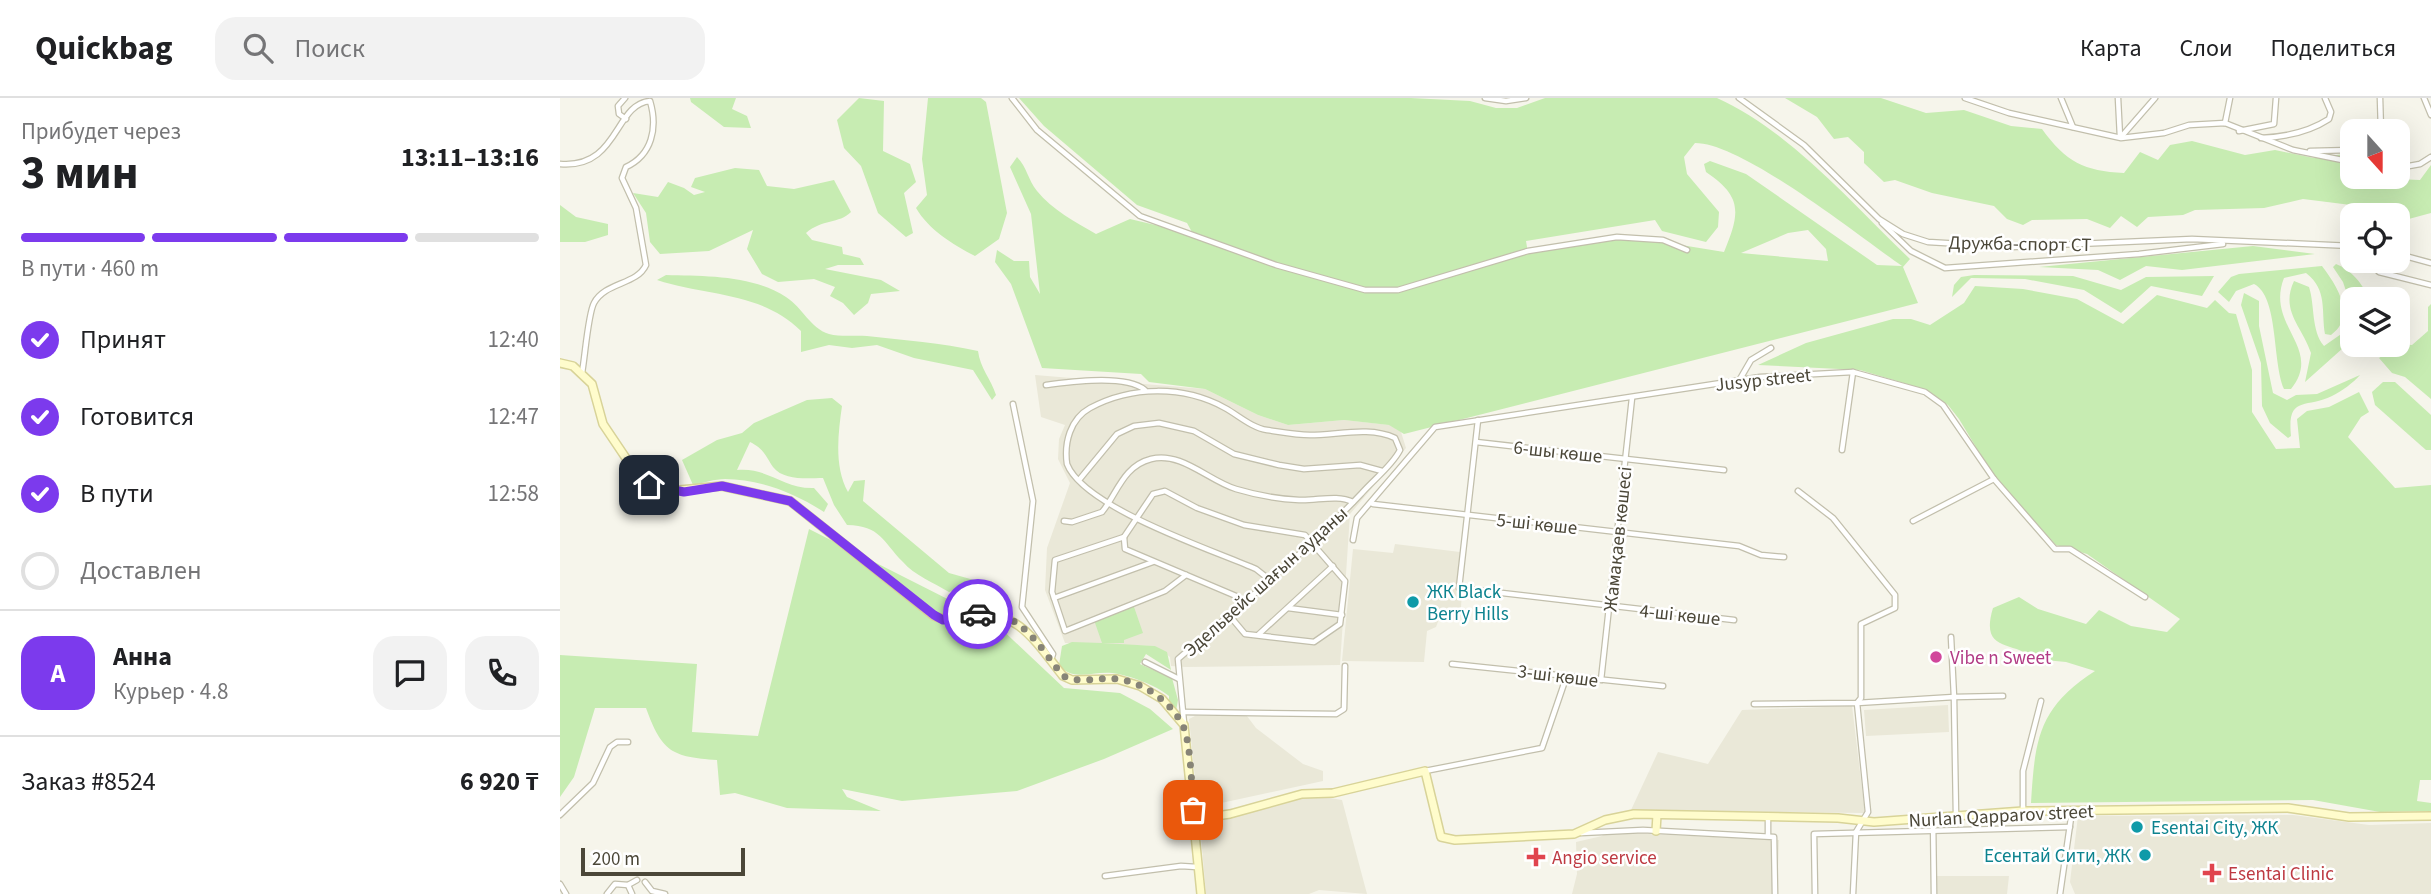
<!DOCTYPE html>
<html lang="ru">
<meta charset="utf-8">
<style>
body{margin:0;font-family:"Source Sans 3",sans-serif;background:#f2f2f2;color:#202124;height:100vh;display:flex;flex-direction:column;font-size:26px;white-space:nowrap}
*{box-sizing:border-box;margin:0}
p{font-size:23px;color:#757577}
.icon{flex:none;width:38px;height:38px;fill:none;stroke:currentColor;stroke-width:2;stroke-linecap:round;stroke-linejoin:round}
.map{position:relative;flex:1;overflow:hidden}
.details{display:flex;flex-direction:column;background:#fff;width:560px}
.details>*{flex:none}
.needle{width:46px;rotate:159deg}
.fabs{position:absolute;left:1780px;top:21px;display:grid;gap:14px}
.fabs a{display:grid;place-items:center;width:70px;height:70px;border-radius:14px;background:#fff;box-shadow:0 7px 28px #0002;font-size:35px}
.scale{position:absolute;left:21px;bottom:18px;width:164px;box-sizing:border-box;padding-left:7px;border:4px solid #4b4738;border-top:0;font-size:19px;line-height:24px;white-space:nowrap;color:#4b4738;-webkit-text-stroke:5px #fff;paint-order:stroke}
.pin{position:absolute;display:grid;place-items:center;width:60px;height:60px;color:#fff;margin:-30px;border-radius:14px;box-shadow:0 4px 10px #0006}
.courier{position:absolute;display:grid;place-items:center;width:70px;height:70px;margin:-35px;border:5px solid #7c3aed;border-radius:50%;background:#fff;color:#222;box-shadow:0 2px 9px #0007}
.overview em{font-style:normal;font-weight:700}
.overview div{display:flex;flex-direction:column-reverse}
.overview{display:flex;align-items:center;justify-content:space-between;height:119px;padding:0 21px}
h1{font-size:46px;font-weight:700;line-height:52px}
.bar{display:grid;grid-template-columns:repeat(4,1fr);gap:10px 7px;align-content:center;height:84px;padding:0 21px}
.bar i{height:9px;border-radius:5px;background:#e0e0e0}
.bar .active{background:#7c3aed}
.bar p{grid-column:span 4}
.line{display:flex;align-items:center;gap:18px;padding:0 21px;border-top:2px solid #e0e0e0}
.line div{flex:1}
.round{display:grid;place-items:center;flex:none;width:74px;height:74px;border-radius:21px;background:#f2f2f2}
ol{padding:0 21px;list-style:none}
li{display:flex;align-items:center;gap:21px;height:77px}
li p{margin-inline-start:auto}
li .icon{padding:7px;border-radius:50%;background:#7c3aed;color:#fff;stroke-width:4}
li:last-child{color:#757577}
li i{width:38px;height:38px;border:4px solid #e0e0e0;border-radius:50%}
header{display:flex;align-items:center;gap:42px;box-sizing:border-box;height:98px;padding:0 35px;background:#fff;border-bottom:2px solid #e0e0e0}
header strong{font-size:33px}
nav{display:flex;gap:38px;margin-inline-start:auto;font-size:24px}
.search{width:490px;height:63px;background:#f2f2f2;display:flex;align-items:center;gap:18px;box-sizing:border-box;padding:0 24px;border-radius:21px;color:#757577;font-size:26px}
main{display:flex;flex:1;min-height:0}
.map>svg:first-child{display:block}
</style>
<header>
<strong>Quickbag</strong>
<div class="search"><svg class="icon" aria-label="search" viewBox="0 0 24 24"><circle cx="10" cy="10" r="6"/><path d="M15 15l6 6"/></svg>Поиск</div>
<nav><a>Карта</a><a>Слои</a><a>Поделиться</a></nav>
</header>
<main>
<section class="details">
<div class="overview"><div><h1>3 мин</h1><p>Прибудет через</p></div><em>13:11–13:16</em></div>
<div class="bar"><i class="active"></i><i class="active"></i><i class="active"></i><i></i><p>В пути · 460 m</p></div>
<ol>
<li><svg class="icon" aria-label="check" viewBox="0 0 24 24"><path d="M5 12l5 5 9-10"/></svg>Принят<p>12:40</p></li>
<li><svg class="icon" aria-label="check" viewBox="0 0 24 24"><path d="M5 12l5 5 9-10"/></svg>Готовится<p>12:47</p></li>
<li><svg class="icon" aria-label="check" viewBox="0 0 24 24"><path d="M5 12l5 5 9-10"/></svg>В пути<p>12:58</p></li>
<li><i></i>Доставлен</li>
</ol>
<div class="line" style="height:126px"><b class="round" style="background:#7c3aed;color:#fff">А</b><div><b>Анна</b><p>Курьер · 4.8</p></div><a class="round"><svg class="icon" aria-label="chat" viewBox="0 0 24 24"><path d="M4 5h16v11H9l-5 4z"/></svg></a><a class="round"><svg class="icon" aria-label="phone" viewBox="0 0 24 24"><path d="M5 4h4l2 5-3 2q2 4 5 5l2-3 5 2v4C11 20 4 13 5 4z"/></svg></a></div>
<div class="line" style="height:91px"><div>Заказ #8524</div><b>6 920 ₸</b></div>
</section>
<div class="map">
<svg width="1871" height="796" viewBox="0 0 1871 796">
<rect width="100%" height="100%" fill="#f6f5eb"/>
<g fill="#eae8d8">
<path d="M475,277L645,291L698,317L728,327L784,322L830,327L841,334L846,350L790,416L780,567L626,569L611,568L610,559L595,548L505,545L485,492L487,450L510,385L498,361L499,341L505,327L481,319Z"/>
<path d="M835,446L900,454L896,493L902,494L900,523L879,521L876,529L867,533L864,564L782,563L793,451L833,455Z"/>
<path d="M1388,607L1389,634L1306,638L1304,612Z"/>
<path d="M1292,608L1305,715L1071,712L1098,654L1148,666L1182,612Z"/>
<path d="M635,618H687L696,630L743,666L763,673V683L638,710L629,621Z"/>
<path d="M751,697L782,702L807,796L759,792L749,796H646L640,727Z"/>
<path d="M1733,717L1809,727L1871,725V796H1515L1510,784L1518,718Z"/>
<path d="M1046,734L1219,742L1217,796H1012L1017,776L1016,744L1042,738Z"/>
<path d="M1377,778H1449L1447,796H1377Z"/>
</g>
<g fill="#c7ecb2" fill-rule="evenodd">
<path d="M130,0H176L172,11L187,18L191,30L164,29L131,4Z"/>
<path d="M299,0L324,3L323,53L350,66L356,84L344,95L353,135L346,139L318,115L301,68L284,50L277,22Z"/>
<path d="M368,0H421L426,4L447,115L439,141L415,158C392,146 369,132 356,110L367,97L362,61Z"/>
<path d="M459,0H851L910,3L936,10H957L985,0H1157C1233,35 1290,104 1350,161L1343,169L1358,205L844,336L829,327L784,322L728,327L698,317L645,291L589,284L581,276L482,270L451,186L435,164L437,152L454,163H469L470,179L480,196L471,116L450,69L457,59C467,69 468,82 477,93C492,112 516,124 536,136L570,121L633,136L627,125L577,107L484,28ZM1135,45C1183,45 1297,137 1342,168L1317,167L1186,76L1150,63L1144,66L1146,74C1183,99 1180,115 1164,154L1072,139L968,155L966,143L1095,122L1102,133L1146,144L1158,129L1159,114L1127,76L1124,59ZM1248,132L1266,151L1268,163L1181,155L1228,135Z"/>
<path d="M1225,0H1321L1366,15L1404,12L1451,28L1482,31C1506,64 1524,73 1564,75L1580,54L1598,62L1610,47L1632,43L1685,57L1715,52L1754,60L1792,55V66L1785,69L1792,72V79L1860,82L1871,67V115L1845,122L1831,112L1743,101L1704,110L1635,112L1623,117L1588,119L1577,129L1561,118L1550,130L1527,121L1472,122L1463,127L1447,121L1434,108L1372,95L1335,82L1324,84L1304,65V54L1288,39L1274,41L1257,19Z"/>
<path d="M175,70L199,72L207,88L234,91L274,82L291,114C279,126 262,121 246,135L252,142L282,149L283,156L300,160L304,167H278L265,171L321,182L340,193L311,196L308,205L294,217L283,205L270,198L275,189L254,181L218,184L202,176L187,151L193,132L149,153L100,156L90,144L86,115L73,95L98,99L108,84L124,90L134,97L145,94L131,89L135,80Z"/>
<path d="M0,107L16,119L48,126V137L25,144H0Z"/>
<path d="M1693,148L1755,156L1622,172L1586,168L1560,182L1538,172L1479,169Z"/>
<path d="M1776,166C1791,172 1804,186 1808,201H1792V211L1783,184L1773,169Z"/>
<path d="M1762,168C1777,188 1797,218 1771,237L1765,236C1761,213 1768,192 1746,175L1724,180C1705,228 1764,250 1731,291H1724C1712,263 1719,199 1694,186L1676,193L1669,204L1658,194L1671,179L1679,176Z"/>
<path d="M106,177C145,178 192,177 226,199C243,210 250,230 269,236C280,239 295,237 307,238C344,242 381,245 418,253C420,270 431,281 436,297L432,302L413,272L354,260L317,247L292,250L269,247L241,254V233C200,193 149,199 97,182Z"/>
<path d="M1414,177L1513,178L1561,192L1586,179L1654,178L1642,198L1591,188L1561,215L1524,192L1465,181L1411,180L1392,199L1394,187L1401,179Z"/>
<path d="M1734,183L1749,189C1755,207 1751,233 1764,248L1787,232L1792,217V242L1745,284L1751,255C1742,228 1720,213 1734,183Z"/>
<path d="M1415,188L1463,191L1517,201L1563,226L1597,197L1647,210L1655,202L1669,215L1676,216L1692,272V314L1716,351L1740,350L1737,321L1747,313L1769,309L1799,294L1809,314L1801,319L1788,339L1835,390L1871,387V682H1860L1857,703L1871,705V713L1820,714L1753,702L1471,705C1475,641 1478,610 1535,573L1506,564L1474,561C1455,542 1419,556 1433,510L1459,499L1478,511L1526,526L1539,512L1571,528L1607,534L1620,521L1527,456L1496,447L1434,379L1399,321L1388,307L1367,292L1300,272L1198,267L1246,245L1333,221H1351L1370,227L1404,205Z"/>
<path d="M1684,195L1699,203V228L1713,295L1727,302L1736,297L1757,296L1800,277C1793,285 1782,293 1772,298C1745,311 1727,297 1731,338L1728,340L1710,325L1702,308L1701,265L1681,207Z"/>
<path d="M1871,206V301L1845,279L1832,275L1819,260L1840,246L1852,247L1868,233V209Z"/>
<path d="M1823,284H1835L1871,317V352H1866L1815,307L1812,294Z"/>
<path d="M272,300L282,308C278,336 274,369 288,394L294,383L305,382L303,403L389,475L421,484L389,494C374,485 354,477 343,464C322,443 321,428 287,427L274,407L263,380C247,380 224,383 213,369C205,357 204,351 190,344L177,372C208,369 223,391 254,390L268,406L264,414C236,396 200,381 165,381C155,381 143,385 133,387L122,362L157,342L182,335L194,325L247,302Z"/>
<path d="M249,431L435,525L504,590L560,595L590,611L613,631L544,661L457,693L342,703L282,691L287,699L321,713L227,710L175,695L160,697L157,662C112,659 102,654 86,610H35L14,679L0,699V557L137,566L132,634L198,638Z"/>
<path d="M573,506L583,535L564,542V545H542L595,548L607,554L611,572L586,556L580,566L612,580L618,602L616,613L609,605V598C596,587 569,577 552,575C532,573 513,584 499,567L502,548L512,544L542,545L534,522Z"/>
</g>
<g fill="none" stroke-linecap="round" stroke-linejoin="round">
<defs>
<g id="street">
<path d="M65,0L58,8L59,16L66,21"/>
<path d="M452,0L477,32L580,118L716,167L805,192H838L968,153L1057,139L1103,142L1127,152"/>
<path d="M925,0L946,3L966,0"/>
<path d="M1179,0L1244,47L1319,121L1343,136L1368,144L1452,149L1632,141L1792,148"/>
<path d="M1405,0L1449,15L1561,40L1604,35L1629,27L1665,25L1733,52L1792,64"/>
<path d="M1501,0L1513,29"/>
<path d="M1558,0L1560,39"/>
<path d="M1820,0L1821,33"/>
<path d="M1864,0L1871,17"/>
<path d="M1665,25L1670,0"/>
<path d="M1679,33L1714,26L1716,0"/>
<path d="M1561,39L1595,0"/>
<path d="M1701,40C1725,39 1749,34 1769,21L1771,14L1765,0"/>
<path d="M1750,53L1792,52"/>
<path d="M0,66C59,71 54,6 90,3C98,30 92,57 66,69L62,80L76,110L86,167C77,187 45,184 34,205C28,216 25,259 22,275"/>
<path d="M1838,70L1860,66L1871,59"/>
<path d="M1322,125L1351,153L1385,170L1579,156L1663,146"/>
<path d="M1838,156L1871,165"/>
<path d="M1808,163L1819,174L1871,187"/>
<path d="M1180,281L1191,262L1211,250"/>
<path d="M486,287C511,284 565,276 585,292"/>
<path d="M453,306L473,403L462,509L493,556L491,562"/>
<path d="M918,322L899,490L1174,522"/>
<path d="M916,344L1164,372"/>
<path d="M1282,352L1293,274"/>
<path d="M519,382L557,336L574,328L599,325L634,333L674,356L719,367L744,371L800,367L822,373"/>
<path d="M1238,393L1273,420L1335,497V510L1301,526V600L1297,605L1308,714L1296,734L1293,796"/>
<path d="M813,406L1179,448L1201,457L1224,459"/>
<path d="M504,423L512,424L542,414C557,396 563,368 591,361C621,353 649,383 676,391C696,397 718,401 739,402C757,403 777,396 793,404"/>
<path d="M1353,423L1434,381"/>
<path d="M564,439L495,462L492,494L505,533L605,493L626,477"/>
<path d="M793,442L797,420L875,329L1200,279L1293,274L1365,294L1383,307L1434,381L1495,451H1510L1585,499"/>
<path d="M494,500L593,464"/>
<path d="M728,510L782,517"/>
<path d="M669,517L685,536L754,544L780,526L785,483L745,437L684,427L637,410L605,393L593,396L564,439L565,451L676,498L683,505"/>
<path d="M699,536L773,468"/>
<path d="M1391,539L1394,599L1443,598"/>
<path d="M585,564L619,581"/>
<path d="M892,566L1103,588"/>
<path d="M1041,582L1072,300"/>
<path d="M1194,606L1297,605L1394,599L1396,717"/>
<path d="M623,614L776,616L784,611L785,568"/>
<path d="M624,625L618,561C681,507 744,456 801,396C813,382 832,368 840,352L835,340C809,328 778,337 750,337C736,337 721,334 707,332C692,330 678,317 665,310C623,287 571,288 530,310C510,321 504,345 507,366C524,410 653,452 696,471L710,482"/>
<path d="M865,673L982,650L1006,580"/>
<path d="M1463,712V673L1481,603"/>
<path d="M0,717L33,685L50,649L57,644H68"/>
<path d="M1373,720L1374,796"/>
<path d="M1021,735L1083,732L1214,739L1215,796"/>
<path d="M1208,737V719"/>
<path d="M545,778L621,768L637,769"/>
<path d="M85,784L92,793L105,796"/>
<path d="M0,786L6,796"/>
<path d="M68,787L72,796"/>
<path d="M47,796L55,786L68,787L77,782"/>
<path d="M1255,796L1254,736L1510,729"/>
<path d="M1500,796L1512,713"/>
</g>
<g id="secondary">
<path d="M0,265L13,268L32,286L43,326L80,381L109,393L162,388L230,403L374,518C387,524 399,519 412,517C457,509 478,547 503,578L512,582L557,581L580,588L602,601L624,627L641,796"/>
<path d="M634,721L670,716L742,696L773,695L865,673L881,739L895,742L1014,736L1045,722L1074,716L1278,720L1314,724L1463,713L1728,710L1789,719L1871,718"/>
<path d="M1096,733L1097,717"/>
</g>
</defs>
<use href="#street" stroke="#c2bfac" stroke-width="7"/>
<use href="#secondary" stroke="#d8d398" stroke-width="10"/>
<use href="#street" stroke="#fff" stroke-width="4.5"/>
<use href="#secondary" stroke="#fffccc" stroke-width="7"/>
</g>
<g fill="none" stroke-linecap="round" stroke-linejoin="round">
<path stroke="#878477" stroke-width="7" stroke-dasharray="0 12.6" d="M418,516C459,509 481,551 503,578C520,586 538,579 557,581C583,584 610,603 622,626C631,641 632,693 633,712"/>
<path stroke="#7c3aed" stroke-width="9" d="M89,387L124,394L162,388L230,403L374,517L383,522L418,516"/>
</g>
<g fill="#0f9aa8" stroke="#fff" stroke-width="2.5">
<circle cx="853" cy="504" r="7"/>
<circle cx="1577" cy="729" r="7"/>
<circle cx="1585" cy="757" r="7"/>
</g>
<circle fill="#d1479c" stroke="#fff" stroke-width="2.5" cx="1376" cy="559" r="7"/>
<g fill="#e0444e" stroke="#fff" stroke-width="2.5">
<path d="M972.5 748.5h7v7h7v7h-7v7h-7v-7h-7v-7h7z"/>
<path d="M1648.5 764.5h7v7h7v7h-7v7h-7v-7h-7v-7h7z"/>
</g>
<g text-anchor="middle" stroke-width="5" stroke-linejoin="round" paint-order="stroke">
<g font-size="19" fill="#4b4738" stroke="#fff">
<text transform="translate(1460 145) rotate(1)" y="7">Дружба-спорт СТ</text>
<text transform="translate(1203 281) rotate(-6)" y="7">Jusyp street</text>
<text transform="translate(998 353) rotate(6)" y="7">6-шы көше</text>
<text transform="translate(977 425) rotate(6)" y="7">5-ші көше</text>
<text transform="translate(1057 441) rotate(-84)" y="7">Жамақаев көшесі</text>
<text transform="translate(705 483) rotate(-42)" y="7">Эдельвейс шағын ауданы</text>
<text transform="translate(1120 516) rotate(6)" y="7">4-ші көше</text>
<text transform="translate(998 577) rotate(7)" y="7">3-ші көше</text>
<text transform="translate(1441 717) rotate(-3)" y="7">Nurlan Qapparov street</text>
</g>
<g font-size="19" fill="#0d838f" stroke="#fff" text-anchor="start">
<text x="867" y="500">ЖК Black<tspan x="867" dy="22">Berry Hills</tspan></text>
<text x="1591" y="736">Esentai City, ЖК</text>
<text x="1571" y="764" text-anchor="end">Есентай Сити, ЖК</text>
</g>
<g font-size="19" fill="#b23c85" stroke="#fff" text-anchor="start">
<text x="1390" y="566">Vibe n Sweet</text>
</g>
<g font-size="19" fill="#be3a42" stroke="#fff" text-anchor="start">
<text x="992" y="766">Angio service</text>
<text x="1668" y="782">Esentai Clinic</text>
</g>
</g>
</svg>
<div class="fabs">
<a><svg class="needle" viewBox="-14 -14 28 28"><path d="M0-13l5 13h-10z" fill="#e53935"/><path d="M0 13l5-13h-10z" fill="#757577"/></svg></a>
<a><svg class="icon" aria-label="locate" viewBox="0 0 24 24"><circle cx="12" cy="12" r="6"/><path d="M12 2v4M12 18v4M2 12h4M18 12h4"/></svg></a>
<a><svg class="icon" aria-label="layers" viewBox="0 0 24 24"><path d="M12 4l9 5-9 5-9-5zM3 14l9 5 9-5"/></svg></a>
</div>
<div class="scale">200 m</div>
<div class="pin" style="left:633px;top:712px;background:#ea580c"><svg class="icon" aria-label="bag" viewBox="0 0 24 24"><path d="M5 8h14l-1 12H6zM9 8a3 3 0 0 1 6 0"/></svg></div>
<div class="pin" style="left:89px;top:387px;background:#1f2937"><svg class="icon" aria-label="home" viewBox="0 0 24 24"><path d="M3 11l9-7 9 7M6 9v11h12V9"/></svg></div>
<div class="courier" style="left:418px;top:516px"><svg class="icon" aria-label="car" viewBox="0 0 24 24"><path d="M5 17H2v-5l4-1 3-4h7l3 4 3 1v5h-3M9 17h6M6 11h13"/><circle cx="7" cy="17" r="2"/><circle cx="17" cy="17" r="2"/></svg></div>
</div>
</main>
